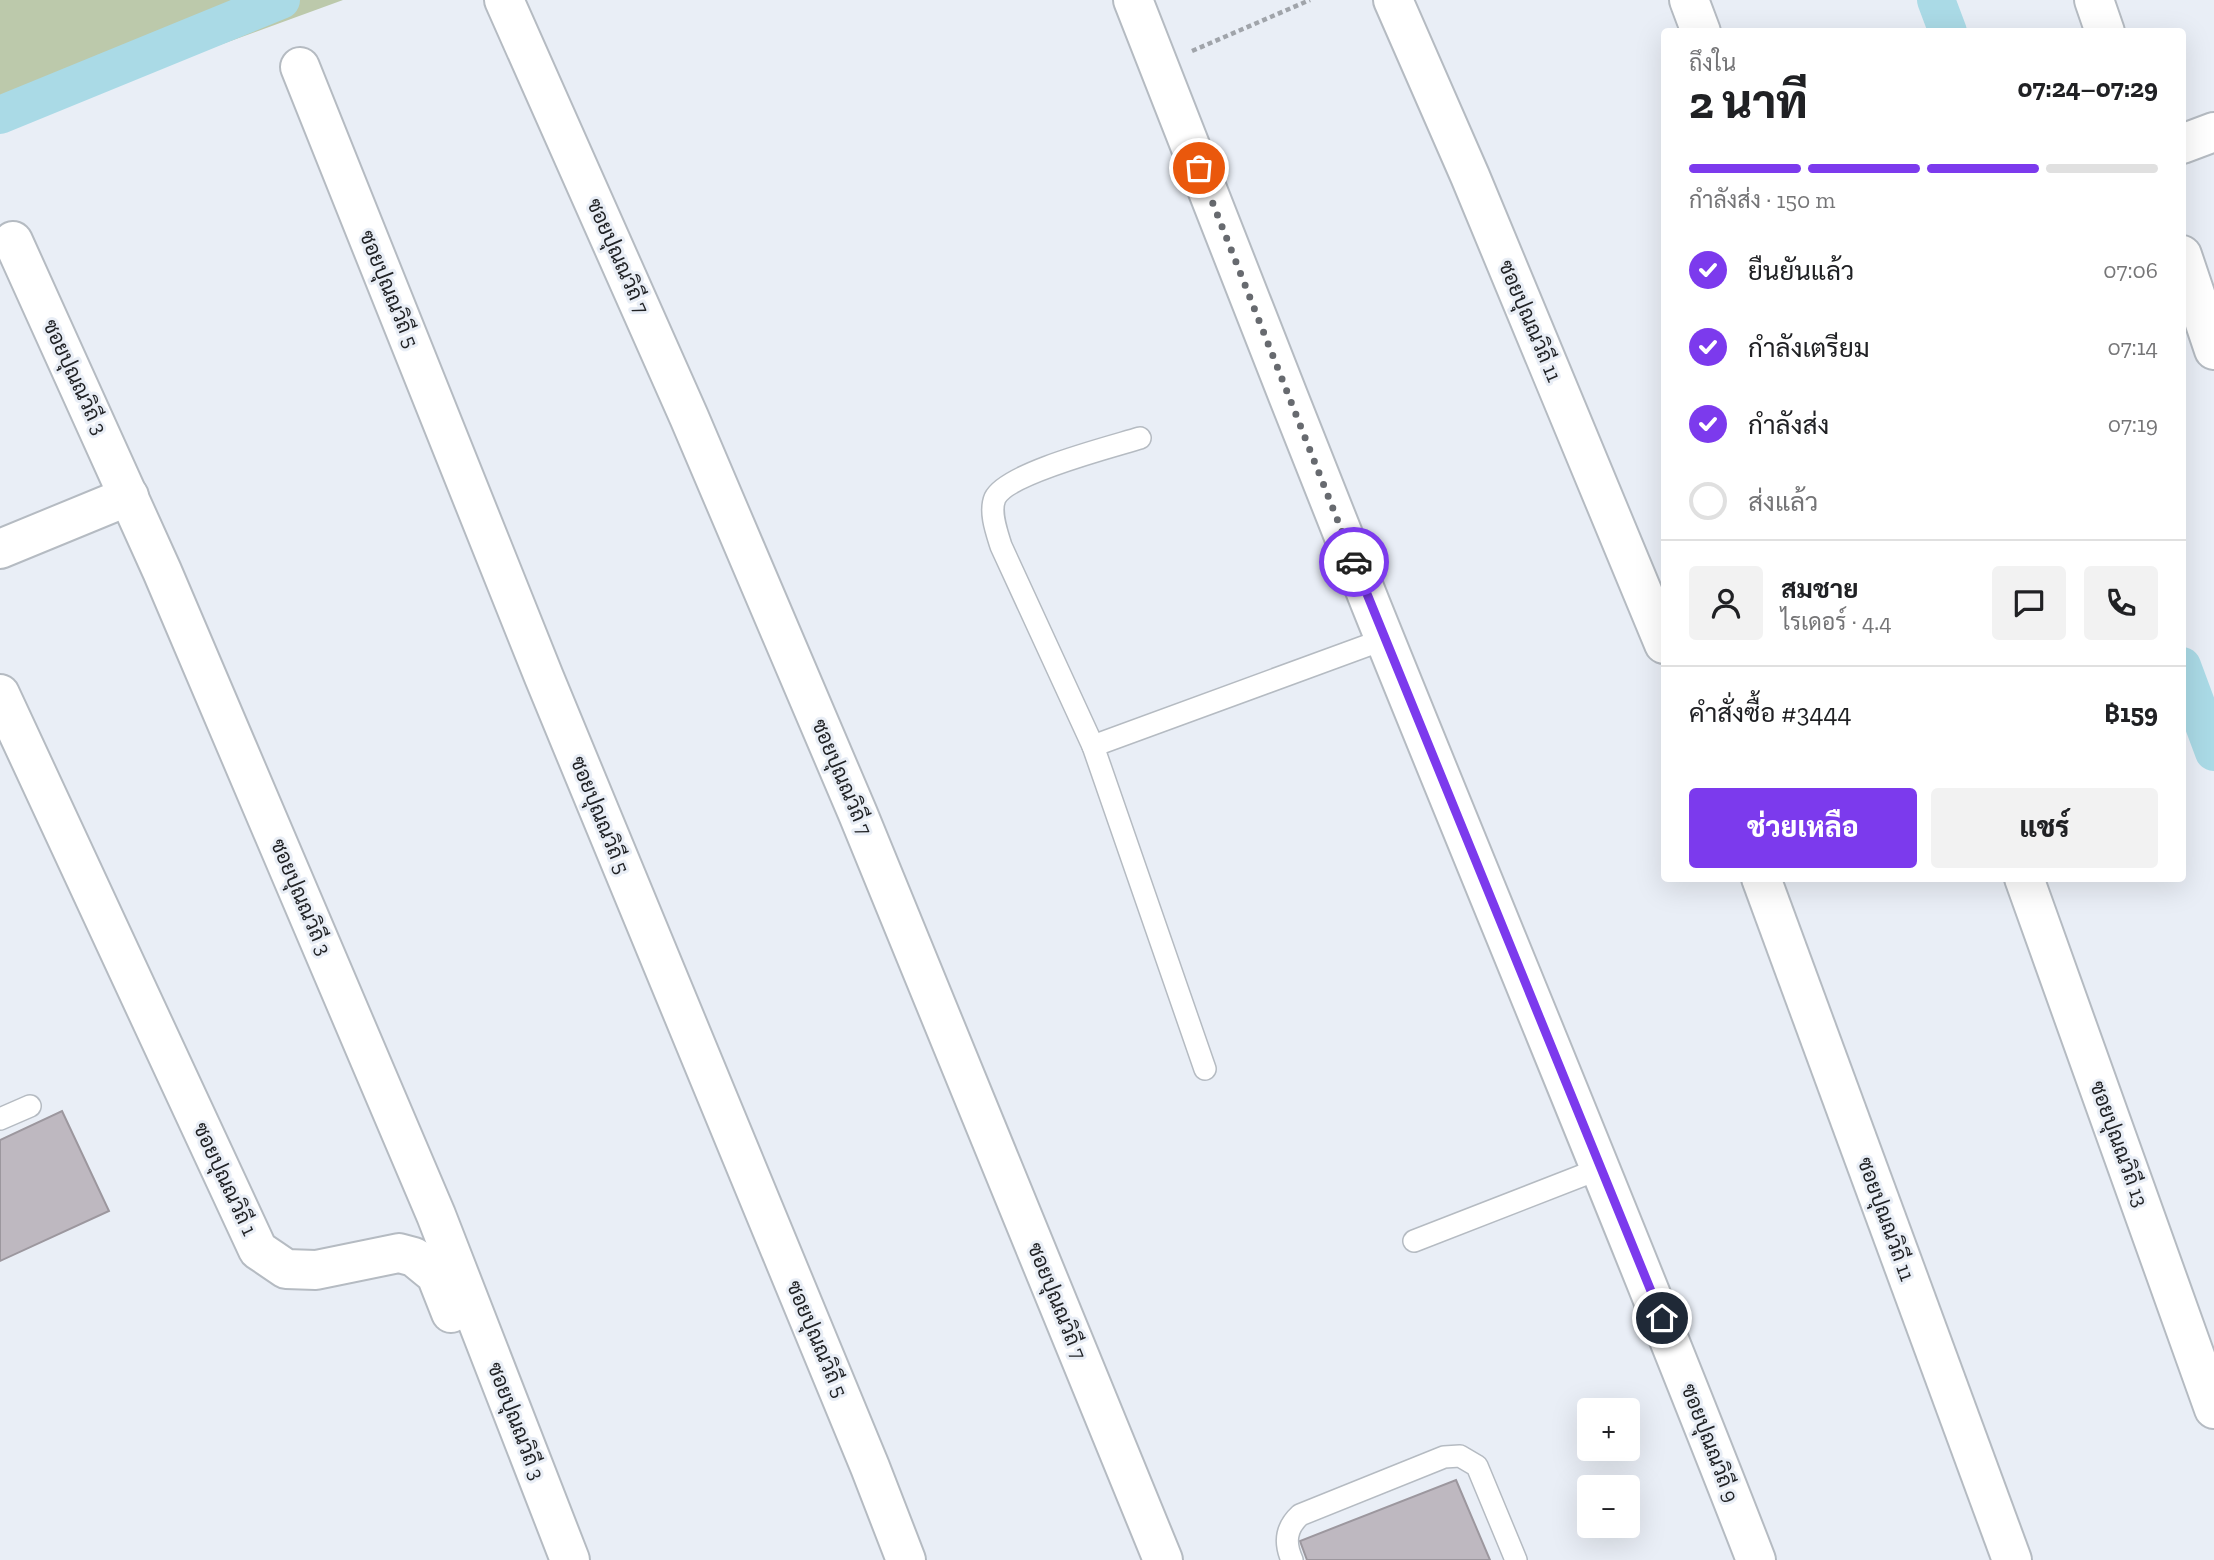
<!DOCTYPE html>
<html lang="th">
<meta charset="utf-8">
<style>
body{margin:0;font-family:"Zilla Slab",Sarabun,serif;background:#f2f2f2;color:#202124;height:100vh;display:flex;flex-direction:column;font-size:26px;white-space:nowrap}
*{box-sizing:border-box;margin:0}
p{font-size:23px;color:#757577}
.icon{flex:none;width:38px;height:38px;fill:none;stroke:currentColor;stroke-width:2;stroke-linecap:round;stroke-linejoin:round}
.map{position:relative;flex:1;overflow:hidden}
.panel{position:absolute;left:1661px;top:28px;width:525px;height:854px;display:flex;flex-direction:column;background:#fff;border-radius:7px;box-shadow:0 7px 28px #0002}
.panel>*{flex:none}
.controls{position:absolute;left:1577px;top:1398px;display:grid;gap:14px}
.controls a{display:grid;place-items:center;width:63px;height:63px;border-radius:7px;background:#fff;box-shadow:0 7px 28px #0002;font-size:35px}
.pin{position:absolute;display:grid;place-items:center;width:60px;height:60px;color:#fff;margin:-30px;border:4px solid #fff;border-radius:50%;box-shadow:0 2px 7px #0007}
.courier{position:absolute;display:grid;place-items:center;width:70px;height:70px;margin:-35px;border:5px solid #7c3aed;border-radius:50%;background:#fff;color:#222;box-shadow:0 2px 9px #0007}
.head em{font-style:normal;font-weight:800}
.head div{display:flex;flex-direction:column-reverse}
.head{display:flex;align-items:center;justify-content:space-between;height:119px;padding:0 28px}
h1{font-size:46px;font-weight:800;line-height:52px}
.bar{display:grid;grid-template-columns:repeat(4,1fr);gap:10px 7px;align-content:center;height:84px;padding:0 28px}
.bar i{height:9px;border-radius:5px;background:#e0e0e0}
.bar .current{background:#7c3aed}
.bar p{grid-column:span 4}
.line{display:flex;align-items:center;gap:18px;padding:0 28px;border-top:2px solid #e0e0e0}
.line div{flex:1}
.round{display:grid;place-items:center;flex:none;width:74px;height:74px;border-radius:7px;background:#f2f2f2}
ol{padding:0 28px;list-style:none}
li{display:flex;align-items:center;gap:21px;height:77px}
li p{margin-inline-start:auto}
li .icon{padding:7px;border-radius:50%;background:#7c3aed;color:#fff;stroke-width:4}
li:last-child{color:#757577}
li i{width:38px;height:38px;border:4px solid #e0e0e0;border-radius:50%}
.button{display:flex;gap:14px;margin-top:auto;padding:14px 28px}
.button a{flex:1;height:80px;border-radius:7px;background:#7c3aed;color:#fff;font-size:28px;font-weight:800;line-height:80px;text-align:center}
.button a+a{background:#f2f2f2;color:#202124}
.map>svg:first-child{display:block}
</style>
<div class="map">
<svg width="2214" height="1560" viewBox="0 0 2214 1560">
<rect width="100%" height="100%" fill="#e9eef6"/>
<path fill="#bcc9ab" d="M0,0H343L0,125Z"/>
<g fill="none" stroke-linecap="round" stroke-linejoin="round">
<g stroke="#aadae6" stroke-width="38">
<path d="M1936,0L1948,32"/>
<path d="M0,115L281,0"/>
<path d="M2182,666L2214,752"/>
</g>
</g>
<g fill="#beb8c0" stroke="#9c979e" stroke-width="2">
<path d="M62,1111L109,1211L0,1261V1140Z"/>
<path d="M1456,1480L1490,1560H1307L1300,1541Z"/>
</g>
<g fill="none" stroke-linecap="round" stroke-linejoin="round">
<defs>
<g id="lane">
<path d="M1093,746L1001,546C997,533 989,512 995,498C1007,473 1111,447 1140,438"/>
<path d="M1205,1069L1093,746L1385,639"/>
<path d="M0,1119L30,1106"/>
<path d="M1414,1241L1599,1169"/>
<path d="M1292,1560C1284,1542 1286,1528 1300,1515L1444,1457L1460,1456L1477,1466L1516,1560"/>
</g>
<g id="street">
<path d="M504,0L689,417L858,814L1163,1560"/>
<path d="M1133,0C1213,201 1290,404 1371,605C1499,923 1632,1240 1756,1560"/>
<path d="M1393,0L1470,176L1664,644"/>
<path d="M1689,0L1701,32"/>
<path d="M2094,0L2105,32"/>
<path d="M300,67L544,677L870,1467L906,1560"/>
<path d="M2182,144L2214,132"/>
<path d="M13,241L162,571L436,1215L570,1560"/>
<path d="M2182,255L2214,350"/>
<path d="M0,549L129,496"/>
<path d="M0,694L258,1250L286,1269L316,1270L399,1253L414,1257L436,1275L451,1313"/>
<path d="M1761,878L2012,1560"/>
<path d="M2024,878L2214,1409"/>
</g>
</defs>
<use href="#lane" stroke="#b5bbc2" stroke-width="24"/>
<use href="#street" stroke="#b5bbc2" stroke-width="42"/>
<path stroke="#a0a4aa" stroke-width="4.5" stroke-dasharray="5 3.5" stroke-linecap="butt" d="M1192,51L1310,0"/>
<use href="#lane" stroke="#fff" stroke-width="21"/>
<use href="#street" stroke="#fff" stroke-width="38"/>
</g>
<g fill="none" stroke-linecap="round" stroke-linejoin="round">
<path stroke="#676a6f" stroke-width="7" stroke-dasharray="0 12.6" d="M1199,168L1354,562"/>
<path stroke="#7c3aed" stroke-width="9" d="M1354,562L1662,1318"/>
</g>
<g text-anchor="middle" stroke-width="6" stroke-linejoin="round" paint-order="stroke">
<g font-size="21" fill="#212326" stroke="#e9eef6">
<text transform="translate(618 256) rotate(66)" y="7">ซอยปุณณวิถี 7</text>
<text transform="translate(389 289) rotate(68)" y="7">ซอยปุณณวิถี 5</text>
<text transform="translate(1530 321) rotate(67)" y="7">ซอยปุณณวิถี 11</text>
<text transform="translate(75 377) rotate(65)" y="7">ซอยปุณณวิถี 3</text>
<text transform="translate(842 777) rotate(67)" y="7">ซอยปุณณวิถี 7</text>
<text transform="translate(600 815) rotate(68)" y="7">ซอยปุณณวิถี 5</text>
<text transform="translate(301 897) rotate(67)" y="7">ซอยปุณณวิถี 3</text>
<text transform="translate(2119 1144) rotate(70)" y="7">ซอยปุณณวิถี 13</text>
<text transform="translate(225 1179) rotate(65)" y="7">ซอยปุณณวิถี 1</text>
<text transform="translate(1886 1219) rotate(70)" y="7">ซอยปุณณวิถี 11</text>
<text transform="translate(1057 1301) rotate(68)" y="7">ซอยปุณณวิถี 7</text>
<text transform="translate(817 1339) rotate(67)" y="7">ซอยปุณณวิถี 5</text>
<text transform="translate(516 1421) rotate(69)" y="7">ซอยปุณณวิถี 3</text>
<text transform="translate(1710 1443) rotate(69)" y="7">ซอยปุณณวิถี 9</text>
</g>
</g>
</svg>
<div class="controls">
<a>+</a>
<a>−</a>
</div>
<div class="pin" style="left:1199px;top:168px;background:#ea580c"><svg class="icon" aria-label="bag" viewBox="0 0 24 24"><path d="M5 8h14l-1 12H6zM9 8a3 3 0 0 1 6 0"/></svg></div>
<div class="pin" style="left:1662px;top:1318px;background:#1f2937"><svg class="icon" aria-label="home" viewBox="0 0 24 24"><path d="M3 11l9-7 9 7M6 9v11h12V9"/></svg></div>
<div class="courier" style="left:1354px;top:562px"><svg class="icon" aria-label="car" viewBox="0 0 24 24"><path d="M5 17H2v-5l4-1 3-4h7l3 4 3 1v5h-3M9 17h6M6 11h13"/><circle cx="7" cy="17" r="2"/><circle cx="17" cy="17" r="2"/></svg></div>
<section class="panel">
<div class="head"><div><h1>2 นาที</h1><p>ถึงใน</p></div><em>07:24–07:29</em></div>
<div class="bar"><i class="current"></i><i class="current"></i><i class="current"></i><i></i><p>กำลังส่ง · 150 m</p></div>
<ol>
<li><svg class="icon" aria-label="check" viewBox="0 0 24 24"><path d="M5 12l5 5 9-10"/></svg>ยืนยันแล้ว<p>07:06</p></li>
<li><svg class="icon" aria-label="check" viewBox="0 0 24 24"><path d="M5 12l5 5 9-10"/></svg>กำลังเตรียม<p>07:14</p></li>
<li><svg class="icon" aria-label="check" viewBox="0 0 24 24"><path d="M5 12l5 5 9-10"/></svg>กำลังส่ง<p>07:19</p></li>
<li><i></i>ส่งแล้ว</li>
</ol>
<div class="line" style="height:126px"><a class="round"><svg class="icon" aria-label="person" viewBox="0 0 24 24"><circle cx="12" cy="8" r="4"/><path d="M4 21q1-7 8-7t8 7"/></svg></a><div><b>สมชาย</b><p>ไรเดอร์ · 4.4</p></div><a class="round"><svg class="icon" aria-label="chat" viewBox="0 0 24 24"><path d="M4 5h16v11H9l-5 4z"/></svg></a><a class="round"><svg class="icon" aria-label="phone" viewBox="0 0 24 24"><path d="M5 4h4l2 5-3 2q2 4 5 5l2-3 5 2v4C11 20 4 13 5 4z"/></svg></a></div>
<div class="line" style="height:91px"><div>คำสั่งซื้อ #3444</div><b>฿159</b></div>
<div class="button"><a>ช่วยเหลือ</a><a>แชร์</a></div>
</section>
</div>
